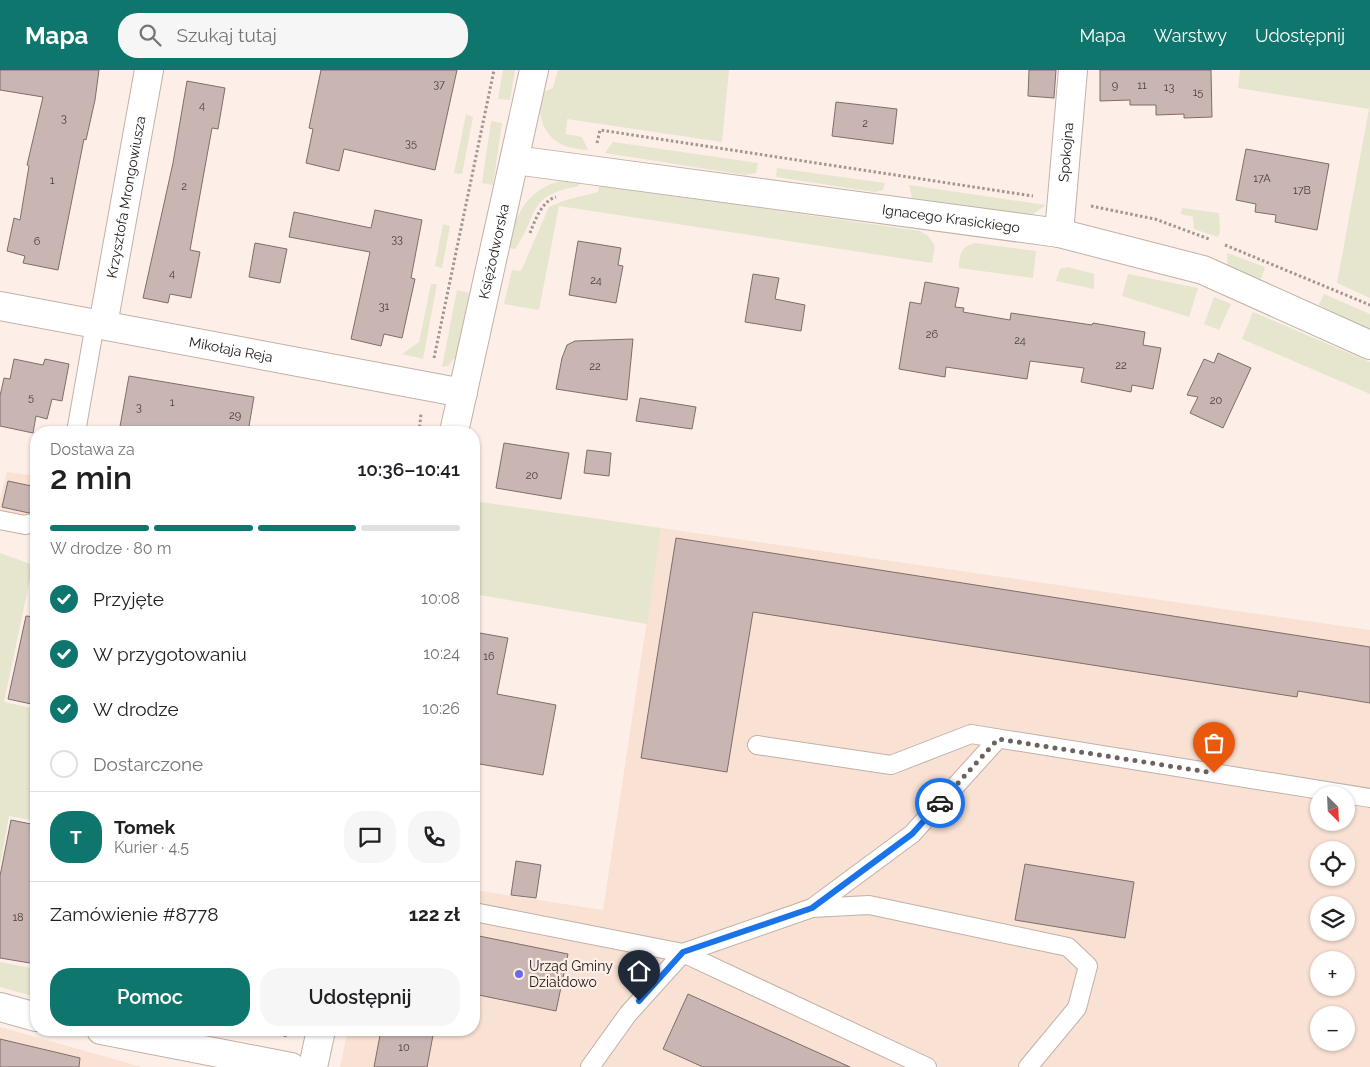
<!DOCTYPE html>
<html lang="pl">
<meta charset="utf-8">
<style>
body{margin:0;font-family:Raleway,sans-serif;background:#f6f6f6;color:#202124;height:100vh;display:flex;flex-direction:column;font-size:19px;white-space:nowrap}
*{box-sizing:border-box;margin:0}
p{font-size:16px;color:#757577}
.icon{flex:none;width:28px;height:28px;fill:none;stroke:currentColor;stroke-width:2;stroke-linecap:round;stroke-linejoin:round}
.map{position:relative;flex:1;overflow:hidden}
.sheet{position:absolute;left:30px;top:356px;width:450px;height:610px;display:flex;flex-direction:column;background:#fff;border-radius:20px;box-shadow:0 1px 4px #0004}
.sheet>*{flex:none}
.needle{width:32px;rotate:156deg}
.buttons{position:absolute;left:1310px;top:716px;display:grid;gap:10px}
.buttons a{display:grid;place-items:center;width:45px;height:45px;border-radius:50%;background:#fff;box-shadow:0 1px 4px #0004;font-size:25px}
.pin{position:absolute;display:grid;place-items:center;width:42px;height:42px;color:#fff;margin:-51px -21px;border-radius:50% 50% 50% 0;rotate:-45deg;box-shadow:0 0 5px #0007}
.pin .icon{rotate:45deg}
.courier{position:absolute;display:grid;place-items:center;width:50px;height:50px;margin:-25px;border:4px solid #1a73e8;border-radius:50%;background:#fff;color:#222;box-shadow:0 1px 6px #0007}
.summary em{font-style:normal;font-weight:600}
.summary div{display:flex;flex-direction:column-reverse}
.summary{display:flex;align-items:center;justify-content:space-between;height:85px;padding:0 20px}
h1{font-size:32px;font-weight:600;line-height:38px}
.bar{display:grid;grid-template-columns:repeat(4,1fr);gap:8px 5px;align-content:center;height:60px;padding:0 20px}
.bar i{height:6px;border-radius:4px;background:#e0e0e0}
.bar .on{background:#0f766e}
.bar p{grid-column:span 4}
.line{display:flex;align-items:center;gap:12px;padding:0 20px;border-top:1px solid #e0e0e0}
.line div{flex:1}
.round{display:grid;place-items:center;flex:none;width:52px;height:52px;border-radius:20px;background:#f6f6f6}
ol{padding:0 20px;list-style:none}
li{display:flex;align-items:center;gap:15px;height:55px}
li p{margin-inline-start:auto}
li .icon{padding:5px;border-radius:50%;background:#0f766e;color:#fff;stroke-width:4}
li:last-child{color:#757577}
li i{width:28px;height:28px;border:2px solid #e0e0e0;border-radius:50%}
.action{display:flex;gap:10px;margin-top:auto;padding:10px 20px}
.action a{flex:1;height:58px;border-radius:20px;background:#0f766e;color:#fff;font-size:20px;font-weight:600;line-height:58px;text-align:center}
.action a+a{background:#f6f6f6;color:#202124}
header{display:flex;align-items:center;gap:30px;box-sizing:border-box;height:70px;padding:0 25px;background:#0f766e;color:#fff}
header strong{font-size:24px}
nav{display:flex;gap:28px;margin-inline-start:auto;font-size:18px}
.search{width:350px;height:45px;background:#f6f6f6;display:flex;align-items:center;gap:12px;box-sizing:border-box;padding:0 18px;border-radius:20px;color:#757577;font-size:19px}
.map>svg:first-child{display:block}
</style>
<header>
<strong>Mapa</strong>
<div class="search"><svg class="icon" aria-label="search" viewBox="0 0 24 24"><circle cx="10" cy="10" r="6"/><path d="M15 15l6 6"/></svg>Szukaj tutaj</div>
<nav><a>Mapa</a><a>Warstwy</a><a>Udostępnij</a></nav>
</header>
<div class="map">
<svg width="1370" height="997" viewBox="0 0 1370 997">
<rect width="100%" height="100%" fill="#fdefe8"/>
<g fill="#f9e1d3" fill-rule="evenodd">
<path d="M7,402L36,406V435L30,446L0,441V428Z"/>
<path d="M661,458L1370,560V997H340L348,960H474V820L603,840ZM1319,725H1346V752H1319ZM1319,780H1346V808H1319ZM1319,835H1346V862H1319ZM1319,890H1346V918H1319ZM1319,945H1346V972H1319Z"/>
<path d="M0,957L142,997H0Z"/>
</g>
<g fill="#e6e5cd">
<path d="M503,0H515L510,30L498,29Z"/>
<path d="M558,0H729L722,72L567,49L566,64L582,67L588,80C551,78 538,60 539,24L553,18Z"/>
<path d="M1240,0H1370V228L1337,213L1369,39L1238,18Z"/>
<path d="M466,44L473,47L462,104L454,103Z"/>
<path d="M491,51L502,53L493,115L482,113Z"/>
<path d="M613,72L758,93L756,103L745,105L605,83Z"/>
<path d="M777,98L885,113L883,120L875,122L776,107Z"/>
<path d="M566,110L579,112V116C525,126 540,144 515,179L508,178C514,144 529,116 566,110Z"/>
<path d="M600,112L738,135L920,161L928,166L935,176L932,193L559,136L539,240L504,234L512,200L521,201L549,137L566,130L598,122Z"/>
<path d="M909,115L1046,135L1033,144H1023L912,128Z"/>
<path d="M1182,138L1219,143L1220,162L1218,167L1194,159L1193,147L1181,144Z"/>
<path d="M443,154L450,156L442,198L435,196Z"/>
<path d="M975,173L1036,181L1033,208L959,198C959,184 961,177 975,173Z"/>
<path d="M1227,183L1265,197L1261,209L1228,197Z"/>
<path d="M1068,197L1094,204V219L1056,211L1060,199Z"/>
<path d="M1128,204L1198,218L1189,247L1122,226Z"/>
<path d="M431,214H437L423,289L402,284L419,272Z"/>
<path d="M457,220L469,223L457,285L448,296L442,297Z"/>
<path d="M1324,224L1370,244V260L1319,235Z"/>
<path d="M1214,227L1231,234L1219,260L1204,254Z"/>
<path d="M1253,242L1370,292V324L1242,269Z"/>
<path d="M474,431L661,458L647,554L474,524Z"/>
<path d="M0,483L33,495L4,632L36,639V751L9,746L0,795Z"/>
<path d="M0,892L36,899V927L0,917Z"/>
</g>
<g fill="#c9b6b3" stroke="#7f6d6b">
<path d="M0,0H99L95,30L86,70L84,69L58,200L23,193L25,186L7,181L14,148L20,150L29,96L27,95L43,27L0,20Z"/>
<path d="M321,0H457L435,100L344,79L339,101L306,93L313,59L309,58Z"/>
<path d="M1029,0H1056L1054,28L1028,26Z"/>
<path d="M1100,0H1211L1212,47L1184,48V44L1156,45V35H1130V30L1100,31Z"/>
<path d="M187,11L225,18L218,59L212,58L190,180L200,182L191,228L170,224L168,233L143,228L173,93Z"/>
<path d="M836,32L897,39L893,74L832,66Z"/>
<path d="M1246,79L1329,94L1317,160L1275,152L1276,145L1255,142L1256,134L1236,130Z"/>
<path d="M375,140L422,150L411,208L415,209L402,268L384,264L381,276L351,269L370,182L289,167L294,142L371,158Z"/>
<path d="M578,171L621,178L618,195L623,196L616,233L569,225Z"/>
<path d="M255,173L287,179L280,213L249,207Z"/>
<path d="M753,204L779,208L775,229L805,235L801,261L745,252Z"/>
<path d="M925,212L959,218L955,237L964,238L963,242L1010,250L1011,243L1092,255L1093,253L1145,262L1143,275L1161,278L1153,319L1132,315L1131,322L1081,312L1084,298L1030,291L1027,309L946,297L945,307L899,299L910,232L921,234Z"/>
<path d="M633,269L627,330L556,319L562,288L567,275L575,271Z"/>
<path d="M1218,283L1251,298L1223,358L1190,343L1198,327L1187,325L1204,289L1214,293Z"/>
<path d="M14,289L43,295L45,289L69,294L62,331L52,329L47,349L36,346L33,363L0,356V326L4,308L10,309Z"/>
<path d="M129,306L254,327L248,362H119Z"/>
<path d="M640,328L696,337L692,359L636,351Z"/>
<path d="M504,373L569,383L561,429L496,418Z"/>
<path d="M587,380L611,383L609,406L584,403Z"/>
<path d="M8,411L36,417V442L29,443L2,437Z"/>
<path d="M676,468L1370,577V633L1298,621L1297,627L753,542L727,702L641,688Z"/>
<path d="M26,546L36,547V635L8,629Z"/>
<path d="M474,562L508,568L497,624L556,635L543,705L474,693Z"/>
<path d="M11,750L36,755V894L0,888V806Z"/>
<path d="M516,791L541,795L536,828L511,825Z"/>
<path d="M1025,794L1134,812L1125,868L1015,850Z"/>
<path d="M474,865L568,884L556,941L474,924Z"/>
<path d="M688,924L850,997H703L663,979Z"/>
<path d="M381,960H434L427,997H374Z"/>
<path d="M0,969L80,988L79,997H0Z"/>
</g>
<g fill="none" stroke-linecap="round" stroke-linejoin="round">
<defs>
<g id="service">
<path d="M76,362L95,254"/>
<path d="M0,450L25,455L36,452"/>
<path d="M757,675L891,695L971,664L1370,728"/>
<path d="M812,838L869,835L1068,877L1088,896L1077,938L1028,997"/>
<path d="M474,842L683,883L927,997"/>
<path d="M590,997L628,944L683,883L812,838L912,764L998,669"/>
</g>
<g id="minor">
<path id="s1" d="M515,90L1059,163L1203,200L1370,275"/>
<path id="s2" d="M1059,163L1073,0"/>
<path id="s3" d="M0,236L463,323"/>
<path id="s4" d="M103,255L149,0"/>
<path id="s5" d="M454,362L534,0"/>
<path d="M0,937L36,947"/>
<path d="M101,960L291,997"/>
<path d="M313,997L321,960"/>
</g>
</defs>
<use href="#service" stroke="#c1b1a8" stroke-width="20"/>
<use href="#minor" stroke="#c1b1a8" stroke-width="30"/>
<g stroke="#a19691" stroke-width="3" stroke-dasharray="2.5 2.5" stroke-linecap="butt">
<path d="M597,73L600,60L1033,126"/>
<path d="M1091,136L1155,149L1209,169"/>
<path d="M530,163C535,150 542,131 556,127"/>
<path d="M1225,175L1370,235"/>
<path d="M434,288L494,0"/>
<path d="M419,362L421,344"/>
<path d="M285,967L286,960"/>
</g>
<use href="#service" stroke="#fff" stroke-width="18"/>
<use href="#minor" stroke="#fff" stroke-width="28"/>
</g>
<g fill="none" stroke-linecap="round" stroke-linejoin="round">
<path stroke="#6c635f" stroke-width="5" stroke-dasharray="0 9" d="M940,733L998,669L1214,703"/>
<path stroke="#1a73e8" stroke-width="6" d="M639,931L683,882L812,838L912,764L940,733"/>
</g>
<circle fill="#6a6ce6" stroke="#fdefe8" stroke-width="2" cx="519" cy="904" r="5"/>
<g text-anchor="middle" stroke-width="4.5" stroke-linejoin="round" paint-order="stroke">
<g font-size="11" fill="#49403c">
<text x="439" y="18">37</text>
<text x="1115" y="19">9</text>
<text x="1142" y="19">11</text>
<text x="1169" y="21">13</text>
<text x="1198" y="26">15</text>
<text x="202" y="39">4</text>
<text x="64" y="52">3</text>
<text x="865" y="57">2</text>
<text x="411" y="77">35</text>
<text x="1262" y="112">17A</text>
<text x="52" y="114">1</text>
<text x="184" y="120">2</text>
<text x="1302" y="124">17B</text>
<text x="397" y="173">33</text>
<text x="37" y="175">6</text>
<text x="172" y="207">4</text>
<text x="596" y="214">24</text>
<text x="384" y="240">31</text>
<text x="932" y="268">26</text>
<text x="1020" y="274">24</text>
<text x="1121" y="299">22</text>
<text x="595" y="300">22</text>
<text x="31" y="331">5</text>
<text x="1216" y="334">20</text>
<text x="172" y="336">1</text>
<text x="139" y="341">3</text>
<text x="235" y="349">29</text>
<text x="532" y="409">20</text>
<text x="489" y="590">16</text>
<text x="18" y="851">18</text>
<text x="404" y="981">10</text>
</g>
<g font-size="14" fill="#1e1815" stroke="#fdefe8">
<text dy="5" stroke="none"><textPath href="#s2" startOffset="81">Spokojna</textPath></text>
<text dy="5" stroke="none"><textPath href="#s4" startOffset="130">Krzysztofa Mrongowiusza</textPath></text>
<text dy="5" stroke="none"><textPath href="#s1" startOffset="440">Ignacego Krasickiego</textPath></text>
<text dy="5" stroke="none"><textPath href="#s5" startOffset="185">Księżodworska</textPath></text>
<text dy="5" stroke="none"><textPath href="#s3" startOffset="235">Mikołaja Reja</textPath></text>
</g>
<g font-size="14" fill="#1e1815" stroke="#fdefe8" text-anchor="start">
<text x="529" y="901">Urząd Gminy<tspan x="529" dy="16">Działdowo</tspan></text>
</g>
</g>
</svg>
<div class="buttons">
<a><svg class="needle" viewBox="-14 -14 28 28"><path d="M0-13l5 13h-10z" fill="#e53935"/><path d="M0 13l5-13h-10z" fill="#757577"/></svg></a>
<a><svg class="icon" aria-label="locate" viewBox="0 0 24 24"><circle cx="12" cy="12" r="6"/><path d="M12 2v4M12 18v4M2 12h4M18 12h4"/></svg></a>
<a><svg class="icon" aria-label="layers" viewBox="0 0 24 24"><path d="M12 4l9 5-9 5-9-5zM3 14l9 5 9-5"/></svg></a>
<a>+</a>
<a>−</a>
</div>
<div class="pin" style="left:1214px;top:703px;background:#ea580c"><svg class="icon" aria-label="bag" viewBox="0 0 24 24"><path d="M5 8h14l-1 12H6zM9 8a3 3 0 0 1 6 0"/></svg></div>
<div class="pin" style="left:639px;top:931px;background:#1f2937"><svg class="icon" aria-label="home" viewBox="0 0 24 24"><path d="M3 11l9-7 9 7M6 9v11h12V9"/></svg></div>
<div class="courier" style="left:940px;top:733px"><svg class="icon" aria-label="car" viewBox="0 0 24 24"><path d="M5 17H2v-5l4-1 3-4h7l3 4 3 1v5h-3M9 17h6M6 11h13"/><circle cx="7" cy="17" r="2"/><circle cx="17" cy="17" r="2"/></svg></div>
<section class="sheet">
<div class="summary"><div><h1>2 min</h1><p>Dostawa za</p></div><em>10:36–10:41</em></div>
<div class="bar"><i class="on"></i><i class="on"></i><i class="on"></i><i></i><p>W drodze · 80 m</p></div>
<ol>
<li><svg class="icon" aria-label="check" viewBox="0 0 24 24"><path d="M5 12l5 5 9-10"/></svg>Przyjęte<p>10:08</p></li>
<li><svg class="icon" aria-label="check" viewBox="0 0 24 24"><path d="M5 12l5 5 9-10"/></svg>W przygotowaniu<p>10:24</p></li>
<li><svg class="icon" aria-label="check" viewBox="0 0 24 24"><path d="M5 12l5 5 9-10"/></svg>W drodze<p>10:26</p></li>
<li><i></i>Dostarczone</li>
</ol>
<div class="line" style="height:90px"><b class="round" style="background:#0f766e;color:#fff">T</b><div><b>Tomek</b><p>Kurier · 4.5</p></div><a class="round"><svg class="icon" aria-label="chat" viewBox="0 0 24 24"><path d="M4 5h16v11H9l-5 4z"/></svg></a><a class="round"><svg class="icon" aria-label="phone" viewBox="0 0 24 24"><path d="M5 4h4l2 5-3 2q2 4 5 5l2-3 5 2v4C11 20 4 13 5 4z"/></svg></a></div>
<div class="line" style="height:65px"><div>Zamówienie #8778</div><b>122 zł</b></div>
<div class="action"><a>Pomoc</a><a>Udostępnij</a></div>
</section>
</div>
